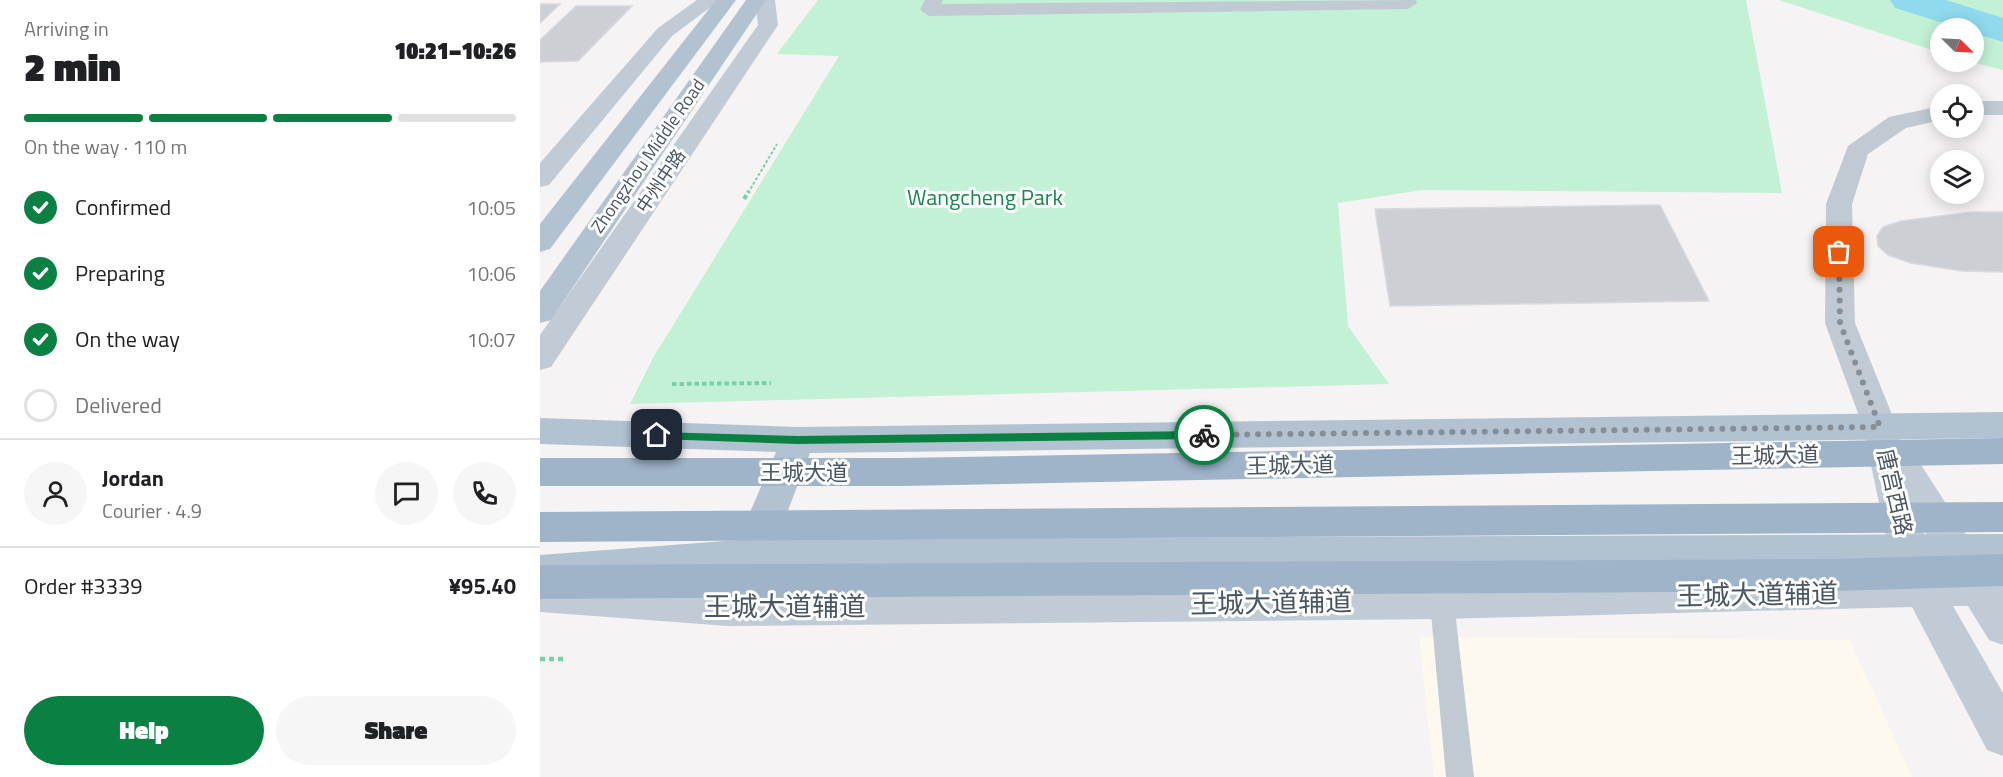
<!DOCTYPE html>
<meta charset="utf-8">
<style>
body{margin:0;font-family:"Titillium Web","Noto Sans SC",sans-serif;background:#f6f6f6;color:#202124;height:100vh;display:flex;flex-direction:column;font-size:22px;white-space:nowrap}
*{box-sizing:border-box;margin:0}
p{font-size:20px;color:#757577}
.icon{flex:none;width:33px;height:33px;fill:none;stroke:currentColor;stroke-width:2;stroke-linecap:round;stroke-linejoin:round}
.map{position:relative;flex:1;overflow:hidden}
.panel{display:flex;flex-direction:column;background:#fff;width:540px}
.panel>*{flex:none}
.needle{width:39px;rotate:114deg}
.controls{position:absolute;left:1390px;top:18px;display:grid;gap:12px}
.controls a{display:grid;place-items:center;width:54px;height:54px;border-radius:50%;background:#fff;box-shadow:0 3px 15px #0003;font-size:30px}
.pin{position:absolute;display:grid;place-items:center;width:51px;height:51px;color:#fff;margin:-26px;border-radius:12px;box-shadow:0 3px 9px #0006}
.courier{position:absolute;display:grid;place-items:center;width:60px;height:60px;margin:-30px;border:4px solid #0b8043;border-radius:50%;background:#fff;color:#222;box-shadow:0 2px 8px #0007}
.summary em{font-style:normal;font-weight:800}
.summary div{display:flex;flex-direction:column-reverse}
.summary{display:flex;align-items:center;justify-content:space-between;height:102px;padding:0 24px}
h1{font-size:39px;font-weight:800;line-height:45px}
.bar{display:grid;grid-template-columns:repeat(4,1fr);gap:9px 6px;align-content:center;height:72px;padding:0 24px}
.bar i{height:8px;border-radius:4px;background:#e0e0e0}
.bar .active{background:#0b8043}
.bar p{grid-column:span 4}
.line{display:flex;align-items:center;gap:15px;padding:0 24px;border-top:2px solid #e0e0e0}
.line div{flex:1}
.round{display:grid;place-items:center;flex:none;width:63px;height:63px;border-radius:32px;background:#f6f6f6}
ol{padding:0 24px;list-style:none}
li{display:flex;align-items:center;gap:18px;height:66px}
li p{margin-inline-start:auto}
li .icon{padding:6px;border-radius:50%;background:#0b8043;color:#fff;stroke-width:4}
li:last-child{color:#757577}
li i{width:33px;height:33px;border:3px solid #e0e0e0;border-radius:50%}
.action{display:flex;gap:12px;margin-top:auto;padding:12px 24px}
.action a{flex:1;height:69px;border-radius:36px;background:#0b8043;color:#fff;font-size:24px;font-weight:800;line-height:69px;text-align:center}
.action a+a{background:#f6f6f6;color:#202124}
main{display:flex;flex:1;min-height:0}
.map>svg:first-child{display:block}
</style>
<main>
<section class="panel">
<div class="summary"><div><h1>2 min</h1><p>Arriving in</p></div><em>10:21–10:26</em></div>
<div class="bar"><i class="active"></i><i class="active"></i><i class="active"></i><i></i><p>On the way · 110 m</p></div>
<ol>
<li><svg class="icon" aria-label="check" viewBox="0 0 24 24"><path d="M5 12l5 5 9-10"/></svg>Confirmed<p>10:05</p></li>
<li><svg class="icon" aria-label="check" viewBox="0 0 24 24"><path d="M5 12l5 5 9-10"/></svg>Preparing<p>10:06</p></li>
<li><svg class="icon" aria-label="check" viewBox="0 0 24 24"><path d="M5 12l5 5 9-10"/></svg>On the way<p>10:07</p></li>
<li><i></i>Delivered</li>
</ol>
<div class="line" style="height:108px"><a class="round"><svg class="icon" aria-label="person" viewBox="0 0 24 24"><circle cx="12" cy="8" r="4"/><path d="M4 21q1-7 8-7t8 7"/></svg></a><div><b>Jordan</b><p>Courier · 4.9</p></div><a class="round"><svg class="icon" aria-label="chat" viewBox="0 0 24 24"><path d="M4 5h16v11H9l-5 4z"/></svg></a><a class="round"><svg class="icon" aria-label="phone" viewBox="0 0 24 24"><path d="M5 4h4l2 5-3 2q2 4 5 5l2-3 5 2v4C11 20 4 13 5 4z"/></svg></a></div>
<div class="line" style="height:78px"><div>Order #3339</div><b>¥95.40</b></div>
<div class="action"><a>Help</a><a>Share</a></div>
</section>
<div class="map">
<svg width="1463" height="777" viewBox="0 0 1463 777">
<rect width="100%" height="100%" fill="#f5f3f3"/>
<path fill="#fdf9ef" d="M879,637L1310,640L1372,777H894Z"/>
<g fill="#c3f1d5">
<path d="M278,0H1206L1242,193L882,190L798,203L808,326L849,384L90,404L113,358L299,56L237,54Z"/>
<path d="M1239,0H1463V70L1431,62H1434V28H1401V53Z"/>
</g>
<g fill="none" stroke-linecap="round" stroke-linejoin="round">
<path fill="#90daee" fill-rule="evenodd" d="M1350,0H1406L1463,18V42L1434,33V28H1419L1355,8Z"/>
</g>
<g fill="#cdcfd5" stroke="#d7d9de" stroke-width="1.5">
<path d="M0,4H20L0,23Z"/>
<path d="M36,6H92L38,61L0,62V40Z"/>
<path d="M1120,205L1169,301L850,306L835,209Z"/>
<path d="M1432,212H1463V272L1422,271L1371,263L1348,255L1338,246L1337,236L1343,227L1361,221Z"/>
</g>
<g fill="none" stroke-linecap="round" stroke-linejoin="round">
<path stroke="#7ad0a6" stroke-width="2" stroke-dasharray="3 2" stroke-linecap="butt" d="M208,193L237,144"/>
<g stroke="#7ad0a6" stroke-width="4" stroke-dasharray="4.5 3" stroke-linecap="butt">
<path d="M204,199L209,191"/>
<path d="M132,384L231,383"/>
</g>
<path stroke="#7ad0a6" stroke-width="4.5" stroke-dasharray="5 4" stroke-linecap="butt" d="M0,659H27"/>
<path fill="#c1cad2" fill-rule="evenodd" d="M902,592L910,595L914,602L934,777H906L890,602L894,595Z"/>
<path fill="#c1cad2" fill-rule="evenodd" d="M385,0H403L401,4L876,0L877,3L868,9L389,16L380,10Z"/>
<g fill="#c1cad2" fill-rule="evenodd">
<rect x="1434" y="101" width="29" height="14"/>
<path d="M1401,106V120L1366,128L1328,154L1312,204L1315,323L1357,427L1352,436L1340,440L1328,436L1323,427L1285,323L1286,204L1308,146L1349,117Z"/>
</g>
<g fill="#c1cbd6" fill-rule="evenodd">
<path d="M157,0H180L132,36L9,185L0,187V163L118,28Z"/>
<path d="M215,0H235L238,25L11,367L0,370V335L218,25Z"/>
<path d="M1340,414L1352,418L1360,440L1367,443L1450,572L1463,571V645L1449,640L1428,606H1413L1463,693V756L1447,750L1372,607L902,619L188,626L0,612V578L188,592L902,585L1357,574L1349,550L1323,427L1328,418ZM1382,527L1409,573H1396Z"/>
</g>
<g fill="#b3c2d1" fill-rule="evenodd">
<path d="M176,0H196L10,249L0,252V224Z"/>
<path d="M206,0H226L11,320L0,323V291Z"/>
<path d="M1463,412V438L270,453L237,539L1463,534V566L211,571L0,587V555L198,540L236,452L0,444V418L257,427Z"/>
</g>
<g fill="#9fb4c9" fill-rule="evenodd">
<path d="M1463,438V464L362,486H0V458H362Z"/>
<path d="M1463,502V532L0,542V512Z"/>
<path d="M1463,554V586L1294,591L0,599V565L1294,559Z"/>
</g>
</g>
<path fill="#0b8043" d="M664,431L669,435L664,439L257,444L117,439L112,435L117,432L257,436Z"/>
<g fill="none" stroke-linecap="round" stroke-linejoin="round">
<path stroke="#868d94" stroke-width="6" stroke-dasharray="0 10.8" d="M664,435L1340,427L1300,323L1299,252"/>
</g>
<g text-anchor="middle" stroke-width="6" stroke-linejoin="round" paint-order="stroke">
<g font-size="18" fill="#4a5661" stroke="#fff">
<text transform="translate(108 156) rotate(-55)" y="6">Zhongzhou Middle Road</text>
<text transform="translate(121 181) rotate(-56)" y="6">中州中路</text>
</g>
<g font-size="22" fill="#17864f" stroke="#fff">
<text x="445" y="205">Wangcheng Park</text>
</g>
<g font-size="22" fill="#4a5661" stroke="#fff">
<text transform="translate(1235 455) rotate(-1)" y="8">王城大道</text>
<text transform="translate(750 465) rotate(-1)" y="8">王城大道</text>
<text x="264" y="480">王城大道</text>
<text transform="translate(1355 492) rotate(77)" y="8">唐宫西路</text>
</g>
<g font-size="27" fill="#4a5661" stroke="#fff">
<text transform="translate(1217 595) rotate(-1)" y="9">王城大道辅道</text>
<text transform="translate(731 603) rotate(-1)" y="9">王城大道辅道</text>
<text x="245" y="616">王城大道辅道</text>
</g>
</g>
</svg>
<div class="controls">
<a><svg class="needle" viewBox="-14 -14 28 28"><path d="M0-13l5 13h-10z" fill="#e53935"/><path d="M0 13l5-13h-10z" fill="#757577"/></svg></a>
<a><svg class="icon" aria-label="locate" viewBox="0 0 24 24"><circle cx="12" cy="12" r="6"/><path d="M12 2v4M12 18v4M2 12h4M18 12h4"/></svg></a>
<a><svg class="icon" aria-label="layers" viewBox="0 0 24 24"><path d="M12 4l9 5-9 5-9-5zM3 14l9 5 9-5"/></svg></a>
</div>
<div class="pin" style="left:1299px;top:252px;background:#ea580c"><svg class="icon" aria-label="bag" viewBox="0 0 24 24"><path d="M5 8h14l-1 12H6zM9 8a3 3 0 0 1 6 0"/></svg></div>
<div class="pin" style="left:117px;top:435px;background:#1f2937"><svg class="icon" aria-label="home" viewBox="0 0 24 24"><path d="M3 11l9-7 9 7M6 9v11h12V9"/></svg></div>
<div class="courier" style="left:664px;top:435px"><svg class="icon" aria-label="bike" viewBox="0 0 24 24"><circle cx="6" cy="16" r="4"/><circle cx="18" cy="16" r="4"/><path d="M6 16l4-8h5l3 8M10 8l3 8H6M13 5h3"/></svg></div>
</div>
</main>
